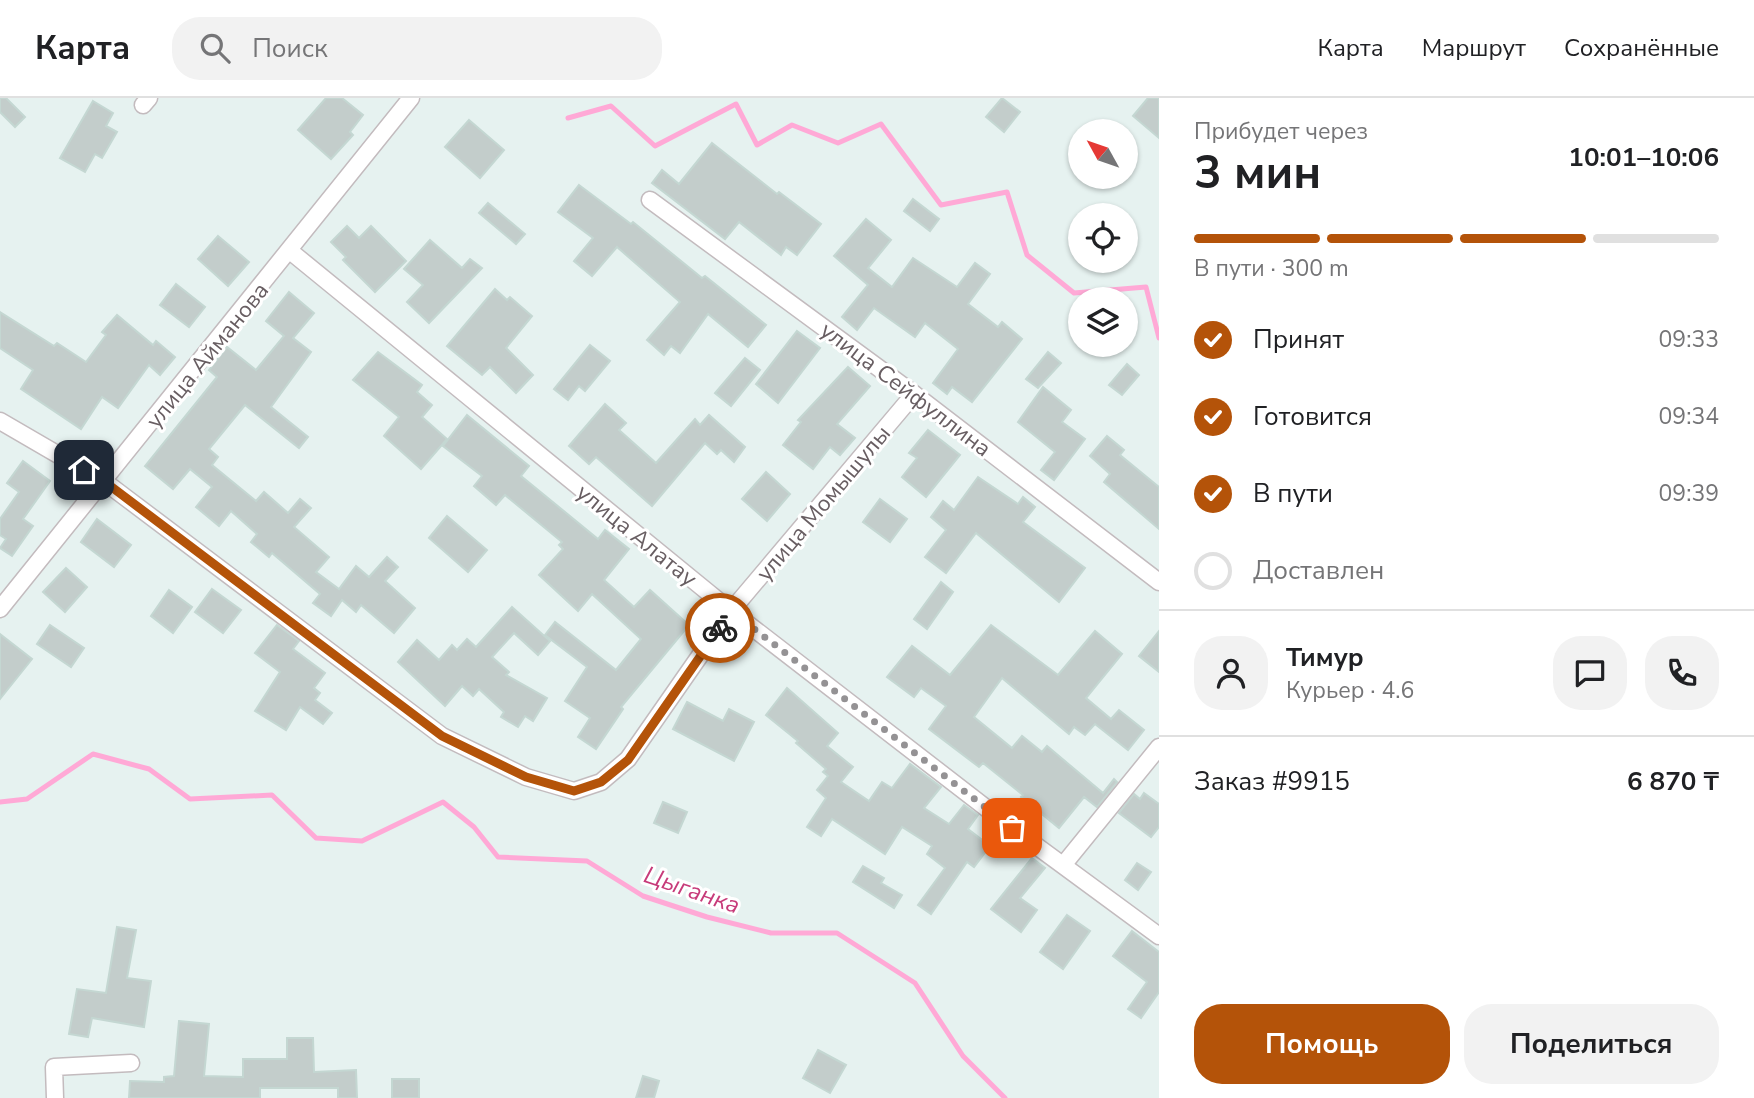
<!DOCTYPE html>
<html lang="ru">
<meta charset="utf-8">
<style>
body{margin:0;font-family:"Nunito Sans",sans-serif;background:#f2f2f2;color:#202124;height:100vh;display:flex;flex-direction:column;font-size:26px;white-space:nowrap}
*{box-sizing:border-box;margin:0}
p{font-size:23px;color:#757577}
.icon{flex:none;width:38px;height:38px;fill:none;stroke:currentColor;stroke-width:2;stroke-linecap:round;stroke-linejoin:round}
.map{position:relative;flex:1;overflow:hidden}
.drawer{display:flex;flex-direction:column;background:#fff;width:595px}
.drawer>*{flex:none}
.needle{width:46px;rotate:310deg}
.controls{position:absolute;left:1068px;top:21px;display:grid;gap:14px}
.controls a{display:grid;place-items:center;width:70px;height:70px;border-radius:50%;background:#fff;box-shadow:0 2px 5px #0004;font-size:35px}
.pin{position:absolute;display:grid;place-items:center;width:60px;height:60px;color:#fff;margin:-30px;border-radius:14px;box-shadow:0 4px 10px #0006}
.courier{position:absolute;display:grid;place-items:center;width:70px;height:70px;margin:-35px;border:5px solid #b45309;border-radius:50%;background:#fff;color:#222;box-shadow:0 2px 9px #0007}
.head em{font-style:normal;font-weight:700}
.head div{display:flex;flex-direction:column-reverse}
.head{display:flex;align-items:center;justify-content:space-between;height:119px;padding:0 35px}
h1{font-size:46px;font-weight:700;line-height:52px}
.bar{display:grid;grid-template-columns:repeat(4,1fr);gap:10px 7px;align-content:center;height:84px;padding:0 35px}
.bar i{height:9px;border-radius:5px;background:#e0e0e0}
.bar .active{background:#b45309}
.bar p{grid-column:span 4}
.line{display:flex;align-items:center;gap:18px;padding:0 35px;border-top:2px solid #e0e0e0}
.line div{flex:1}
.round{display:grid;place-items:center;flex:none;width:74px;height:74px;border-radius:28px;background:#f2f2f2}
ol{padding:0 35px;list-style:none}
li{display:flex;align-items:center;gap:21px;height:77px}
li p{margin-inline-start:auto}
li .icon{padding:7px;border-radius:50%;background:#b45309;color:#fff;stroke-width:4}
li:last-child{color:#757577}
li i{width:38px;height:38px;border:4px solid #e0e0e0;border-radius:50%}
.button{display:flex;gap:14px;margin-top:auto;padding:14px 35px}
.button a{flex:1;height:80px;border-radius:28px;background:#b45309;color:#fff;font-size:28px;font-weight:700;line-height:80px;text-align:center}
.button a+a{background:#f2f2f2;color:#202124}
header{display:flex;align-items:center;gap:42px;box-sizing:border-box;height:98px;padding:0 35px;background:#fff;border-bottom:2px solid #e0e0e0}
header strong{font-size:33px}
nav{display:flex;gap:38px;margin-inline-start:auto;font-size:24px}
.search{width:490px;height:63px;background:#f2f2f2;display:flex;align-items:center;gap:18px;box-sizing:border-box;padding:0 24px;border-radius:28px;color:#757577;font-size:26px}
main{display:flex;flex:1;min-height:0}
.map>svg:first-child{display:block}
</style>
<header>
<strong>Карта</strong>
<div class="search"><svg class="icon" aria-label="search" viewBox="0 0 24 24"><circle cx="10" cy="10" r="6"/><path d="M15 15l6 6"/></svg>Поиск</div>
<nav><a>Карта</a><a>Маршрут</a><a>Сохранённые</a></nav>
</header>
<main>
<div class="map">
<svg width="1159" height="1000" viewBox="0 0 1159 1000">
<rect width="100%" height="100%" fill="#e6f2f0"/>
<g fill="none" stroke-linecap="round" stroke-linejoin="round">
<g stroke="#ffa9d6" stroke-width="5">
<path d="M568,20L611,8L655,48L736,6L757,47L792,27L838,45L881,26L941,107L1007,94L1027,157L1074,195L1146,189L1159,240"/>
<path d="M0,704L27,701L93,656L149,671L190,701L272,697L316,740L362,743L443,704L474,729L498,759L587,763L643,798L707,819L771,835H837L915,885L963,958L1005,1000"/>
</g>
</g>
<g fill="#c3cdcb" stroke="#c4d7d2" stroke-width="2">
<path d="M0,0H6L25,19L15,29L0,14Z"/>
<path d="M326,0H342L363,17L350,34L353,37L331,61L298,32Z"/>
<path d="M1002,0L1020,14L1004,34L986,19Z"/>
<path d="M1148,0H1159V40L1133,18Z"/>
<path d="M93,3L113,15L106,28L117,34L102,60L95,56L85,74L60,60Z"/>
<path d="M469,22L504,52L480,80L445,49Z"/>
<path d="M712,45L777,96L779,94L821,126L797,157L786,149L781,157L739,124L725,141L652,85L662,72L679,86Z"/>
<path d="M579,87L631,126L633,124L702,180L705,178L766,227L748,249L708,216L680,255L671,248L664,257L647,242L680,204L617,149L592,178L574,163L593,140L558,114Z"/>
<path d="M913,101L939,121L930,133L904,113Z"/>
<path d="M488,105L525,136L516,146L479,115Z"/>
<path d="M866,121L891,142L868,170L892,189L913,160L957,189L975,165L990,176L968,206L998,229L1002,224L1022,241L972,304L952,289L947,296L933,285L958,251L925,225L915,239L874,210L857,232L842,219L868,187L834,158Z"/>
<path d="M347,128L359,140L371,128L406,163L375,194L343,162L346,159L331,144Z"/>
<path d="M218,138L249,164L228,188L198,161Z"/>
<path d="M430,142L462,170L470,161L482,170L429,225L407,204L423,187L404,171Z"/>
<path d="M176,186L205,209L189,229L160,207Z"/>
<path d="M495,191L507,202L510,199L532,218L506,250L533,277L516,295L490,269L482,277L447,248Z"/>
<path d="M289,194L314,215L293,240L311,254L271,309L308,339L299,350L245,307L209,351L218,359L212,367L256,403L264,394L288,415L300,401L311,410L294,429L329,459L316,474L339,491L356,468L369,479L387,459L398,469L385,483L415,510L394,535L361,507L356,514L342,502L331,518L313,505L320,496L272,455L269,459L251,444L257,436L231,413L219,428L196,409L212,389L190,371L173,391L145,368L217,279L209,272L227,249L256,272L284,238L266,223Z"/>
<path d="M0,214L54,248L57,245L86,264L106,237L102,234L117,217L153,247L156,243L175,259L160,277L149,267L118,310L102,299L81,331L21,291L33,272L0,250Z"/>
<path d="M797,233L820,250L778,305L756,286Z"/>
<path d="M590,247L610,263L585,293L579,288L568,302L554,291Z"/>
<path d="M378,254L422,287L417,294L432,307L422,319L447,341L421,371L384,338L399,319L353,282Z"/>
<path d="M1048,254L1061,265L1038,290L1026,281Z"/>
<path d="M745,260L760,272L731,308L715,295Z"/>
<path d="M1127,266L1139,277L1122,297L1109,287Z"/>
<path d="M848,269L870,288L837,326L855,340L840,357L830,349L813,371L783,347L801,324L798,322Z"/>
<path d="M1043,289L1071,312L1062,324L1085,341L1054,382L1041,372L1055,354L1018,324Z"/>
<path d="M605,306L626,325L619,332L656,365L695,321L700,327L709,317L745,349L734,364L721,352L717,356L705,345L652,408L596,359L589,366L569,348Z"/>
<path d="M467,317L529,368L521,378L598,441L605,432L629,451L604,482L634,509L650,492L689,527L621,609L623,611L596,651L578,639L590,620L565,603L587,569L545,537L555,524L616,572L641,541L592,496L578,513L539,477L563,451L559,447L562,444L505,397L496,407L474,388L482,378L443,348Z"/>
<path d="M928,332L960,357L926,399L902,379L917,360L909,355Z"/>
<path d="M1107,338L1124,352L1120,357L1159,389V431L1104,384L1110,376L1090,358Z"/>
<path d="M23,363L50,383L23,421L33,428L12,458L0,450L6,441L0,437V421L19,394L7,385Z"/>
<path d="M766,374L790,396L767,423L742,401Z"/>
<path d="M978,379L1018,406L1023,399L1035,409L1023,424L1085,470L1059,504L976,435L946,475L925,459L946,432L931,419L943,403L954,412Z"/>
<path d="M880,401L907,421L890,444L863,424Z"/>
<path d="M447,418L487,452L468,474L429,440Z"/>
<path d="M97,421L131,447L114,469L81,444Z"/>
<path d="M66,470L87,489L65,514L43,494Z"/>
<path d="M941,484L953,494L927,531L914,521Z"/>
<path d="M212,491L241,512L223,535L195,514Z"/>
<path d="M169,492L192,509L173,535L151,518Z"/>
<path d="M512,509L550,543L538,557L514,535L492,559L509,574L506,577L547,600L533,623L525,618L518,629L501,619L504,614L479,591L473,598L462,588L445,608L398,564L417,542L439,562L452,547L457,552L467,541L476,549Z"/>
<path d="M50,527L84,550L71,569L37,546Z"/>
<path d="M277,527L299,543L293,551L325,575L314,590L320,595L315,602L332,615L323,626L300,609L286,632L255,613L280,574L255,555Z"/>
<path d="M991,527L1058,577L1095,533L1122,556L1086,600L1111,621L1119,612L1144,632L1128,652L1095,626L1085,637L1074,629L1069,636L1002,580L974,619L1012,650L1022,638L1042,654L1047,648L1103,695L1114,681L1117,684L1097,709L1084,699L1059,730L1021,699L1023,697L983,665L979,669L929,631L946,608L921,590L914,599L887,579L912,548L950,577Z"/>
<path d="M1159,533V574L1139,558Z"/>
<path d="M0,536L32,561L0,601Z"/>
<path d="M787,590L838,635L827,648L853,669L841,684L869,703L882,684L892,690L910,666L941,689L924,710L949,726L964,707L978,717L968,731L990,748L974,769L967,764L931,816L918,807L945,770L927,756L932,748L902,729L885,756L832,721L821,738L807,729L826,700L817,692L828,678L823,674L826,671L796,645L798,643L766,617Z"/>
<path d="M687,604L723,623L729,611L754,624L734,663L673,631Z"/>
<path d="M1144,695L1159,706V729L1151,739L1119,715L1134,696L1140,701Z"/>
<path d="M663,704L687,714L678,735L654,725Z"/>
<path d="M1032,760L1045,770L1020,800L1037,812L1021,834L991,811Z"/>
<path d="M1137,765L1151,774L1138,792L1125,782Z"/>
<path d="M863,768L884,780L881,785L902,797L894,810L853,784Z"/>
<path d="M1067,817L1090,833L1063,871L1040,854Z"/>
<path d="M117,829L136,832L127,880L151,883L144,929L92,920L88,939L69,936L77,891L106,895Z"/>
<path d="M1132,833L1159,854V894L1141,920L1128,911L1147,884L1113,858Z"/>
<path d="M179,923L209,926L204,978L243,979V961H287V940H313L314,974L356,972L357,1000H338V990H260V1000H129L130,983L164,984V979L174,978Z"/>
<path d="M818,952L846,967L830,995L803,980Z"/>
<path d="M643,978L659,983L654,1000H636Z"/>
<rect x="392" y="981" width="27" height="19"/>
</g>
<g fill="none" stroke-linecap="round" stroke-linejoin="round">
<defs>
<g id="street">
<path d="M143,7L149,0"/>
<path d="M650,102L914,296L1159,484"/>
<path d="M290,153L731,513L1012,730L1159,838"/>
<path d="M0,323L105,384L442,638L526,679L574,693L601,684L628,661L731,513L914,296"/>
<path d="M0,511L411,0"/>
<path d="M1064,766L1159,649"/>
<path d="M55,1000L54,969L131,965"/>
</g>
</defs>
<use href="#street" stroke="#c3bbbe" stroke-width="19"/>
<use href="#street" stroke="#fff" stroke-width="16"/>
</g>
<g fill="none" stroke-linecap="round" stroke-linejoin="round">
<path stroke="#949294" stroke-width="7" stroke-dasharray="0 12.6" d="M720,530L731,513L1012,730"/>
<path stroke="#b45309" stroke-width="9" d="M84,372L105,384L442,638L526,679L574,693L601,684L628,662L720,530"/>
</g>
<g text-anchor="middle" stroke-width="6" stroke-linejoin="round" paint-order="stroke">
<g font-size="23" fill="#685e62" stroke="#fff">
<text transform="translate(207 257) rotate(-51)" y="8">улица Айманова</text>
<text transform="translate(906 291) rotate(37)" y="8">улица Сейфуллина</text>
<text transform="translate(823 405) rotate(-50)" y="8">улица Момышулы</text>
<text transform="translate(637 437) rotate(39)" y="8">улица Алатау</text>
</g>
<g font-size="24" font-style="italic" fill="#c73b7a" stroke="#fff">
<text transform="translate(692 792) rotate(19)" y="8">Цыганка</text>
</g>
</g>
</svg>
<div class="controls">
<a><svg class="needle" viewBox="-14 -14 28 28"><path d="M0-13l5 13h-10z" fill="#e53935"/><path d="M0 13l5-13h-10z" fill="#757577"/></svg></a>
<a><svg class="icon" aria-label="locate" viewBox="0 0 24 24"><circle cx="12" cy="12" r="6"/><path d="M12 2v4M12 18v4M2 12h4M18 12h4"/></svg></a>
<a><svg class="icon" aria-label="layers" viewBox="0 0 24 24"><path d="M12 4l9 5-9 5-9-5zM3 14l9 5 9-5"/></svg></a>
</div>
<div class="pin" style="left:1012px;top:730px;background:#ea580c"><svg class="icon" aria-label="bag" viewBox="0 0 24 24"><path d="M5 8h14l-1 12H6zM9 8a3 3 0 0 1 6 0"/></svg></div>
<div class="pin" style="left:84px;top:372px;background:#1f2937"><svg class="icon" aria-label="home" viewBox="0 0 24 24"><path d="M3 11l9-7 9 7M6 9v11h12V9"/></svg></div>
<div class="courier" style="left:720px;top:530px"><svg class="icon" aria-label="bike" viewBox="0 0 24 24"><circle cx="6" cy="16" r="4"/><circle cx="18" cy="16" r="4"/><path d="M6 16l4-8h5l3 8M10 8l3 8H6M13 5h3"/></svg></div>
</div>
<section class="drawer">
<div class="head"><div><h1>3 мин</h1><p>Прибудет через</p></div><em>10:01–10:06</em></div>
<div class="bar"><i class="active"></i><i class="active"></i><i class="active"></i><i></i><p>В пути · 300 m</p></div>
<ol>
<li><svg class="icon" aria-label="check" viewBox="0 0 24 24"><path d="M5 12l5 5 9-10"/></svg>Принят<p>09:33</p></li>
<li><svg class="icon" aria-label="check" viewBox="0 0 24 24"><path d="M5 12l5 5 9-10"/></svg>Готовится<p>09:34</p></li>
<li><svg class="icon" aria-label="check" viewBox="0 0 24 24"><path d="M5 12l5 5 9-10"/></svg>В пути<p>09:39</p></li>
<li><i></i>Доставлен</li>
</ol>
<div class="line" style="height:126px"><a class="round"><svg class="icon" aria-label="person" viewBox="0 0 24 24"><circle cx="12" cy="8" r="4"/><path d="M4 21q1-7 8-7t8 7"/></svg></a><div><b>Тимур</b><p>Курьер · 4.6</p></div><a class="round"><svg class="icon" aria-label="chat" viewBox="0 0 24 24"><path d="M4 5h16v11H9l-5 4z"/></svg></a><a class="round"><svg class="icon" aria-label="phone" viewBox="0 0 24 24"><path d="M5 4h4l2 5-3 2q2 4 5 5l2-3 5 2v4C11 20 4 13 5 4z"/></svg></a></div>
<div class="line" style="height:91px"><div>Заказ #9915</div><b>6 870 ₸</b></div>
<div class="button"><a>Помощь</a><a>Поделиться</a></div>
</section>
</main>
